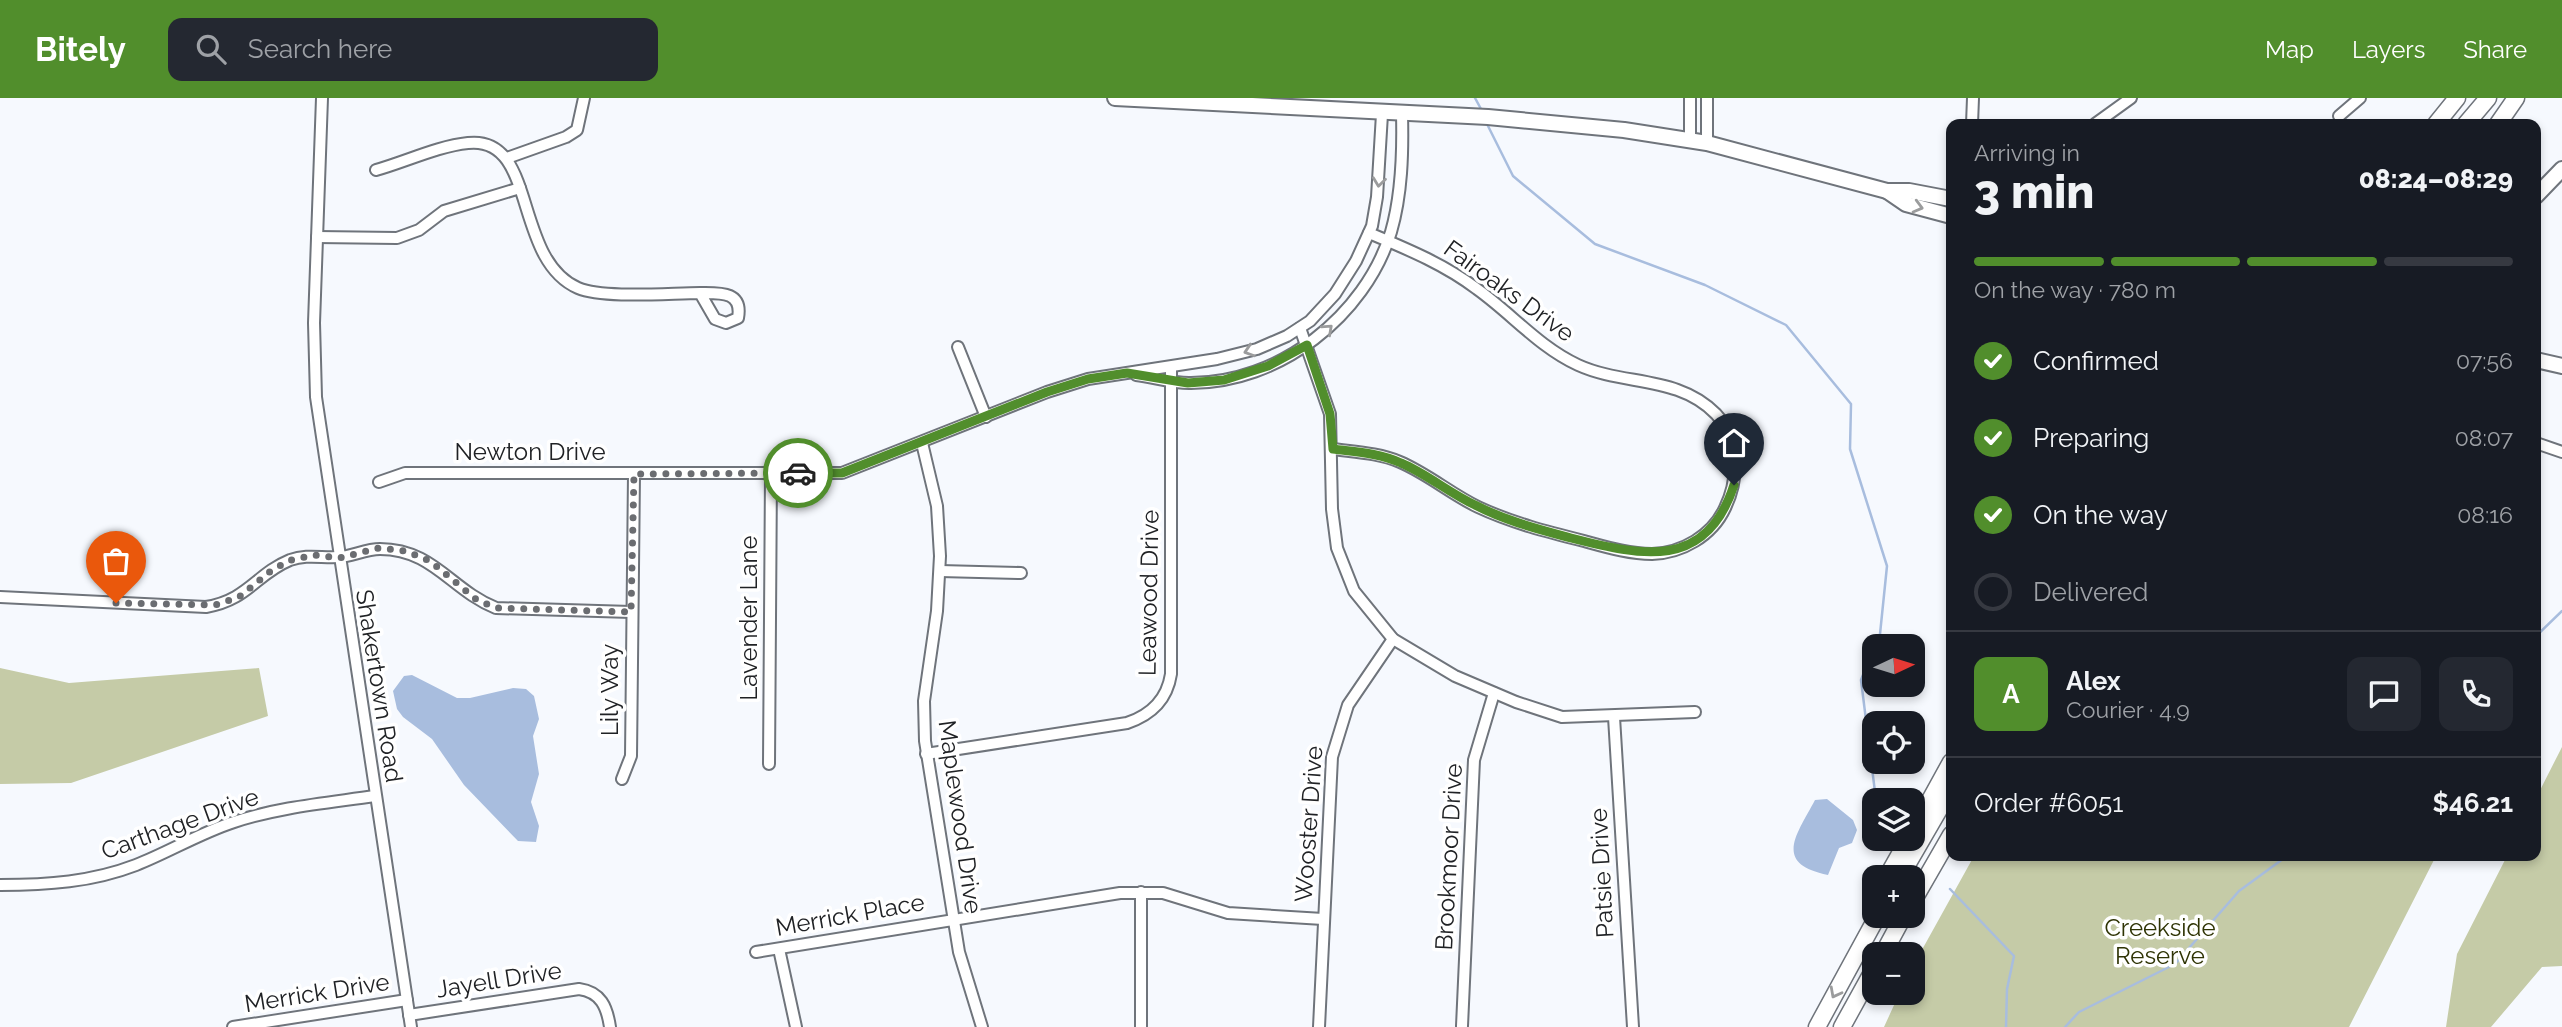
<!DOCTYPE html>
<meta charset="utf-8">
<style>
body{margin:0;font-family:Raleway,sans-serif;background:#242831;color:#f1f3f6;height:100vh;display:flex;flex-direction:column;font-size:26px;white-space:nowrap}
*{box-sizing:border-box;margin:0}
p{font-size:23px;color:#9ea1a6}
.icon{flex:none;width:38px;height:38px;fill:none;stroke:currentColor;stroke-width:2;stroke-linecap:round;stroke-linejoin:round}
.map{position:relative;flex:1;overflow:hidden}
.drawer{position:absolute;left:1946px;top:21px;width:595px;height:742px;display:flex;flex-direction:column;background:#171b24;border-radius:14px;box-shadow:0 4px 10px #0003}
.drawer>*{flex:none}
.needle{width:46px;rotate:86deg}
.controls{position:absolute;left:1862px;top:536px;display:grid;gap:14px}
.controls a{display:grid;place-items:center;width:63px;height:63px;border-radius:14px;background:#171b24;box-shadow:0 4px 10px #0003;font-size:35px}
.pin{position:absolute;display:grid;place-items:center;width:60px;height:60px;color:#fff;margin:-72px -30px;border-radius:50% 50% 50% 0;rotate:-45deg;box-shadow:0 0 7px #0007}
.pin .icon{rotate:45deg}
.courier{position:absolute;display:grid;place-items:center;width:70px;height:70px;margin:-35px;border:5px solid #518e2c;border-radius:50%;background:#fff;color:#222;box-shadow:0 2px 9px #0007}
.headline em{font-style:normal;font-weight:800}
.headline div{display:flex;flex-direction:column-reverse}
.headline{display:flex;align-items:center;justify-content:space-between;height:119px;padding:0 28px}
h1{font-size:46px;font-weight:800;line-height:52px}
.bar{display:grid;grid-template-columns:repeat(4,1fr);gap:10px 7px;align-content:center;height:84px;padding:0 28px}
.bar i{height:9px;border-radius:5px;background:#363941}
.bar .on{background:#518e2c}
.bar p{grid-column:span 4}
.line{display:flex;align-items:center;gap:18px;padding:0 28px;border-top:2px solid #363941}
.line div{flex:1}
.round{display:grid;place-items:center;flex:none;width:74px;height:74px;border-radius:14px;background:#242831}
ol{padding:0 28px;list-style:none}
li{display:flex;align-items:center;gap:21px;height:77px}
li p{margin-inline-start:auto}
li .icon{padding:7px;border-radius:50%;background:#518e2c;color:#fff;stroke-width:4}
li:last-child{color:#9ea1a6}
li i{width:38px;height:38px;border:4px solid #363941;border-radius:50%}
header{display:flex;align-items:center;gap:42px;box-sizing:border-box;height:98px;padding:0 35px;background:#518e2c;color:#fff}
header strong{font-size:33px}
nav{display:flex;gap:38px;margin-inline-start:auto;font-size:24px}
.search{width:490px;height:63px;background:#242831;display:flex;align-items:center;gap:18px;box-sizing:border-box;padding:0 24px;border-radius:14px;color:#9ea1a6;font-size:26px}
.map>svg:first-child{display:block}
</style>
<header>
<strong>Bitely</strong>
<div class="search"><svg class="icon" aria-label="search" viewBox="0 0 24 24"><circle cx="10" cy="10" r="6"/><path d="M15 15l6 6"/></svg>Search here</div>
<nav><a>Map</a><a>Layers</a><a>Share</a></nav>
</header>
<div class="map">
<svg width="2562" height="929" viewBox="0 0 2562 929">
<rect width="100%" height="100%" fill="#f6f9fe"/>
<g fill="#c5cba7">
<path d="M0,570L69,585L259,570L268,618L71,685L0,686Z"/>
<path d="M2562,649V868L2542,869L2491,929H2446L2457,856L2507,758H2536V700Z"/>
<path d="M1974,758H2436L2349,929H1884L1900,894H1913V868Z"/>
</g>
<g fill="#a8bdde">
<path d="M412,577L457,600H470L513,590L526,591L534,598L539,621L533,638L539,676L531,704L539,728L536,744L518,743L464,687L432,641L403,619L397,611L393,593L404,578Z"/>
<path d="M1827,701L1853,722L1857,732L1852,745L1839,750L1828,777C1772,766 1797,736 1815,702Z"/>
</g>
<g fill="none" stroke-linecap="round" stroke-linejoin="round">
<g stroke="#a8bdde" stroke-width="2.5">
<path d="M1475,0L1481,11"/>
<path d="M1488,28L1513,78L1595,146L1705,187L1786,227L1851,306L1850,351L1887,468L1880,536L1875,548"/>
<path d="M2536,538L2562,513"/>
<path d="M1874,549L1861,582L1876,702"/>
<path d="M1950,791L2014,858L2007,891L2006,929"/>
<path d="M2065,929L2079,914L2175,866L2239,793L2287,758"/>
</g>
<defs>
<g id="minor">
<path d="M322,0L314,225L316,299L411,929"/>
<path d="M1707,0V45"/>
<path d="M2339,18L2360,0"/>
<path d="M1972,26L1973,0"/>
<path d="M2095,26L2131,0"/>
<path d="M1690,42V0"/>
<path d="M507,60L566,39L577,32L584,0"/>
<path d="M376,72C405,64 438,48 468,45C538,37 512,161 578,190C604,201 670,195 700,195L715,221L726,225L738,220C743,193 720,195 700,195"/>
<path d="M317,139L397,140L419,132L444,113L520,90"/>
<path d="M1300,230L1330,316L1332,411L1337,450L1354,493L1393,541L1455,578L1516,604L1562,619L1695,614"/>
<path d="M958,249L986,319"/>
<path d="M1136,277C1153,279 1172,285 1189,285C1279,286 1365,218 1391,134C1402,96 1403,55 1402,16"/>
<path d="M922,345L937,408L940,458L937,513L924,603L925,643L959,854L982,929"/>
<path d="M2536,345L2562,354"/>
<path d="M1333,351C1355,354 1379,355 1400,364C1428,376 1451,396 1478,409C1512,425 1548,434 1584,443C1606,449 1629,456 1652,456C1682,455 1712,438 1725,410C1739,381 1740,342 1716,316C1678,277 1624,288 1578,267C1539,249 1512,216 1477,191C1444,166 1407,151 1369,135"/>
<path d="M379,384L405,375H842L1047,294L1088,281L1217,261L1257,251L1287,238L1310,223L1335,196L1356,163L1372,128L1377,99L1382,16"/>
<path d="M940,473L1021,475"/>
<path d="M0,499L206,509C248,502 256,476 290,462C307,456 321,460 338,459C351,459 365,451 380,451C433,451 451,492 496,510L631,514"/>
<path d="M1614,619L1633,929"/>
<path d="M926,656L1127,625C1151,617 1167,602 1171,576V269"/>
<path d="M769,666L771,375"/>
<path d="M622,681L631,658L634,376"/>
<path d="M0,787C47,787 92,784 136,767C169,754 200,735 234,724C279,709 327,705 375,698"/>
<path d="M779,851L796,929"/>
<path d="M756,854L1120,795H1163L1228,815L1323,821"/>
<path d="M409,917L579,891C601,894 607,909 610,929"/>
<path d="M1462,928L1474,662L1494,595"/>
<path d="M233,929L407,902"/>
<path d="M1141,929V794"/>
<path d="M1319,929L1332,659L1348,607L1393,541"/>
</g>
<g id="major">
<path d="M1115,0L1488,19L1624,32L1707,45L1887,93H1909L1951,101"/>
<path d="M1887,93L1906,106L1951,118"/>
<path d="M2536,98L2562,71"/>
<path d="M2536,262L2562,268"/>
</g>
<g id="highway">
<path d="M2436,26L2457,0"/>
<path d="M2466,26L2488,0"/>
<path d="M2498,26L2516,0"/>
<path d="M1913,733L1951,664"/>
<path d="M1887,779L1909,740"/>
<path d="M1900,779L1951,691"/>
<path d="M1913,803L1951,737"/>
<path d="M1883,856L1904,817"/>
<path d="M1817,929L1878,817"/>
<path d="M1842,929L1874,871"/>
</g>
</defs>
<use href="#minor" stroke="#6f747b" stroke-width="14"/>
<use href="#major" stroke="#6f747b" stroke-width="18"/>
<use href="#highway" stroke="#6f747b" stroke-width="19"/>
<use href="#minor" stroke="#fff" stroke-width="10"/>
<use href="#major" stroke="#fff" stroke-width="14"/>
<use href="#highway" stroke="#fff" stroke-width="16"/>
</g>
<defs><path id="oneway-chevron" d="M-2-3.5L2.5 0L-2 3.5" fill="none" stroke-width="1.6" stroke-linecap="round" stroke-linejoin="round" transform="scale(1.75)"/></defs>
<g stroke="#9b9c9d">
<use href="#oneway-chevron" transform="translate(1379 84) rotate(97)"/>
<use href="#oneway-chevron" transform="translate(1918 109) rotate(15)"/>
<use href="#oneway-chevron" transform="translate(1328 231) rotate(-42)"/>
<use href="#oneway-chevron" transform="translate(1249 253) rotate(162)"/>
<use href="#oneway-chevron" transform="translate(1835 895) rotate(118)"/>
</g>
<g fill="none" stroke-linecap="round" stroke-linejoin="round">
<path stroke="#6b6d71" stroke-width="7" stroke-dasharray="0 12.6" d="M116,505L215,507L239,499L272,472L291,462L314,457L339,460L379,450L406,453L430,463L477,502L496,510L631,514L634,376L798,375"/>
<path stroke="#518e2c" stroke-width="9" d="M798,375H842L1047,294L1088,281L1127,275L1188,285L1224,282L1268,268L1307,247L1330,316L1333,351C1356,354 1379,355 1401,365C1427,376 1449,395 1475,407C1506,423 1538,431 1571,440C1642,458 1706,473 1734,387"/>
</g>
<g text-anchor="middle" stroke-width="7" stroke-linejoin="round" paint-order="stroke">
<g font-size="24" fill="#202225" stroke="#fff">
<text transform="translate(1509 193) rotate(36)" y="8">Fairoaks Drive</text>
<text x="530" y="362">Newton Drive</text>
<text transform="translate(1149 495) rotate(-89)" y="8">Leawood Drive</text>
<text transform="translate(749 520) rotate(-90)" y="8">Lavender Lane</text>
<text transform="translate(379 588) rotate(81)" y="8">Shakertown Road</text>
<text transform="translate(610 592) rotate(-90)" y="8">Lily Way</text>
<text transform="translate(960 719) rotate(82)" y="8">Maplewood Drive</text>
<text transform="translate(180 726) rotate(-20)" y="8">Carthage Drive</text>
<text transform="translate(1309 726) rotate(-86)" y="8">Wooster Drive</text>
<text transform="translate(1449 759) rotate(-87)" y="8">Brookmoor Drive</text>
<text transform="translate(1602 775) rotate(-93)" y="8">Patsie Drive</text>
<text transform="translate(850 817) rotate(-10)" y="8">Merrick Place</text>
<text transform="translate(499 882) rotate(-9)" y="8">Jayell Drive</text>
<text transform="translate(317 895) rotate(-9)" y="8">Merrick Drive</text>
</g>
<g font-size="24" fill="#2f3405" stroke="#fff">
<text x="2160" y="838">Creekside<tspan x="2160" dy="28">Reserve</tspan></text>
</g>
</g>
</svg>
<div class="controls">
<a><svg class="needle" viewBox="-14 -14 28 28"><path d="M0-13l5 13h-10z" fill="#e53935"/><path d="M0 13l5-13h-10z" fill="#9ea1a6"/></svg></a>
<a><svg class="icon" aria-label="locate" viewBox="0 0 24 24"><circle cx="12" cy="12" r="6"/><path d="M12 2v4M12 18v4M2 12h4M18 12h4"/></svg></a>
<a><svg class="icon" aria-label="layers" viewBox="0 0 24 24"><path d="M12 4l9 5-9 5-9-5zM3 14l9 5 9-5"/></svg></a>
<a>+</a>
<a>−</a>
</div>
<div class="pin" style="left:116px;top:505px;background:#ea580c"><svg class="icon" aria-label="bag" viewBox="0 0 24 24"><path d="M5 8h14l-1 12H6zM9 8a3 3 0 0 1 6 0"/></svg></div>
<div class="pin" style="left:1734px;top:387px;background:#1f2937"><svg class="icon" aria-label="home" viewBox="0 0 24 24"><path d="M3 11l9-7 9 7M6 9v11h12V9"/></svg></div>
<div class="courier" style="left:798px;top:375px"><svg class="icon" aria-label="car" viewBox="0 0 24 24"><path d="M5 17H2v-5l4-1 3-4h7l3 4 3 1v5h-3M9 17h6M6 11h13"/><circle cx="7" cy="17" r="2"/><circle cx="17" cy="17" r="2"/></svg></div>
<section class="drawer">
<div class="headline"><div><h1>3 min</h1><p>Arriving in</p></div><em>08:24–08:29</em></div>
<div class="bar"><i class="on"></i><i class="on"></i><i class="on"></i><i></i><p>On the way · 780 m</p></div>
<ol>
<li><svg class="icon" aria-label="check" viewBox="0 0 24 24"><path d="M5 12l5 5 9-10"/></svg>Confirmed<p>07:56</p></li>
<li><svg class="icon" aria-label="check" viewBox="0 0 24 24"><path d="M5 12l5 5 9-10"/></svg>Preparing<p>08:07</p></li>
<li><svg class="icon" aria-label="check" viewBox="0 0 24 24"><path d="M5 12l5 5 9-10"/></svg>On the way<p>08:16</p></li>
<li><i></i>Delivered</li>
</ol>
<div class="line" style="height:126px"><b class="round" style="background:#518e2c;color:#fff">A</b><div><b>Alex</b><p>Courier · 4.9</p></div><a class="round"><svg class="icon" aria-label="chat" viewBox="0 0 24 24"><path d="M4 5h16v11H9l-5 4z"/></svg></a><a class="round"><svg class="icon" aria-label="phone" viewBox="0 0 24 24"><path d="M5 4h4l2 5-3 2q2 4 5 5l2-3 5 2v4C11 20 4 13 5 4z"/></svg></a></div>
<div class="line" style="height:91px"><div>Order #6051</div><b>$46.21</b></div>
</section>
</div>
